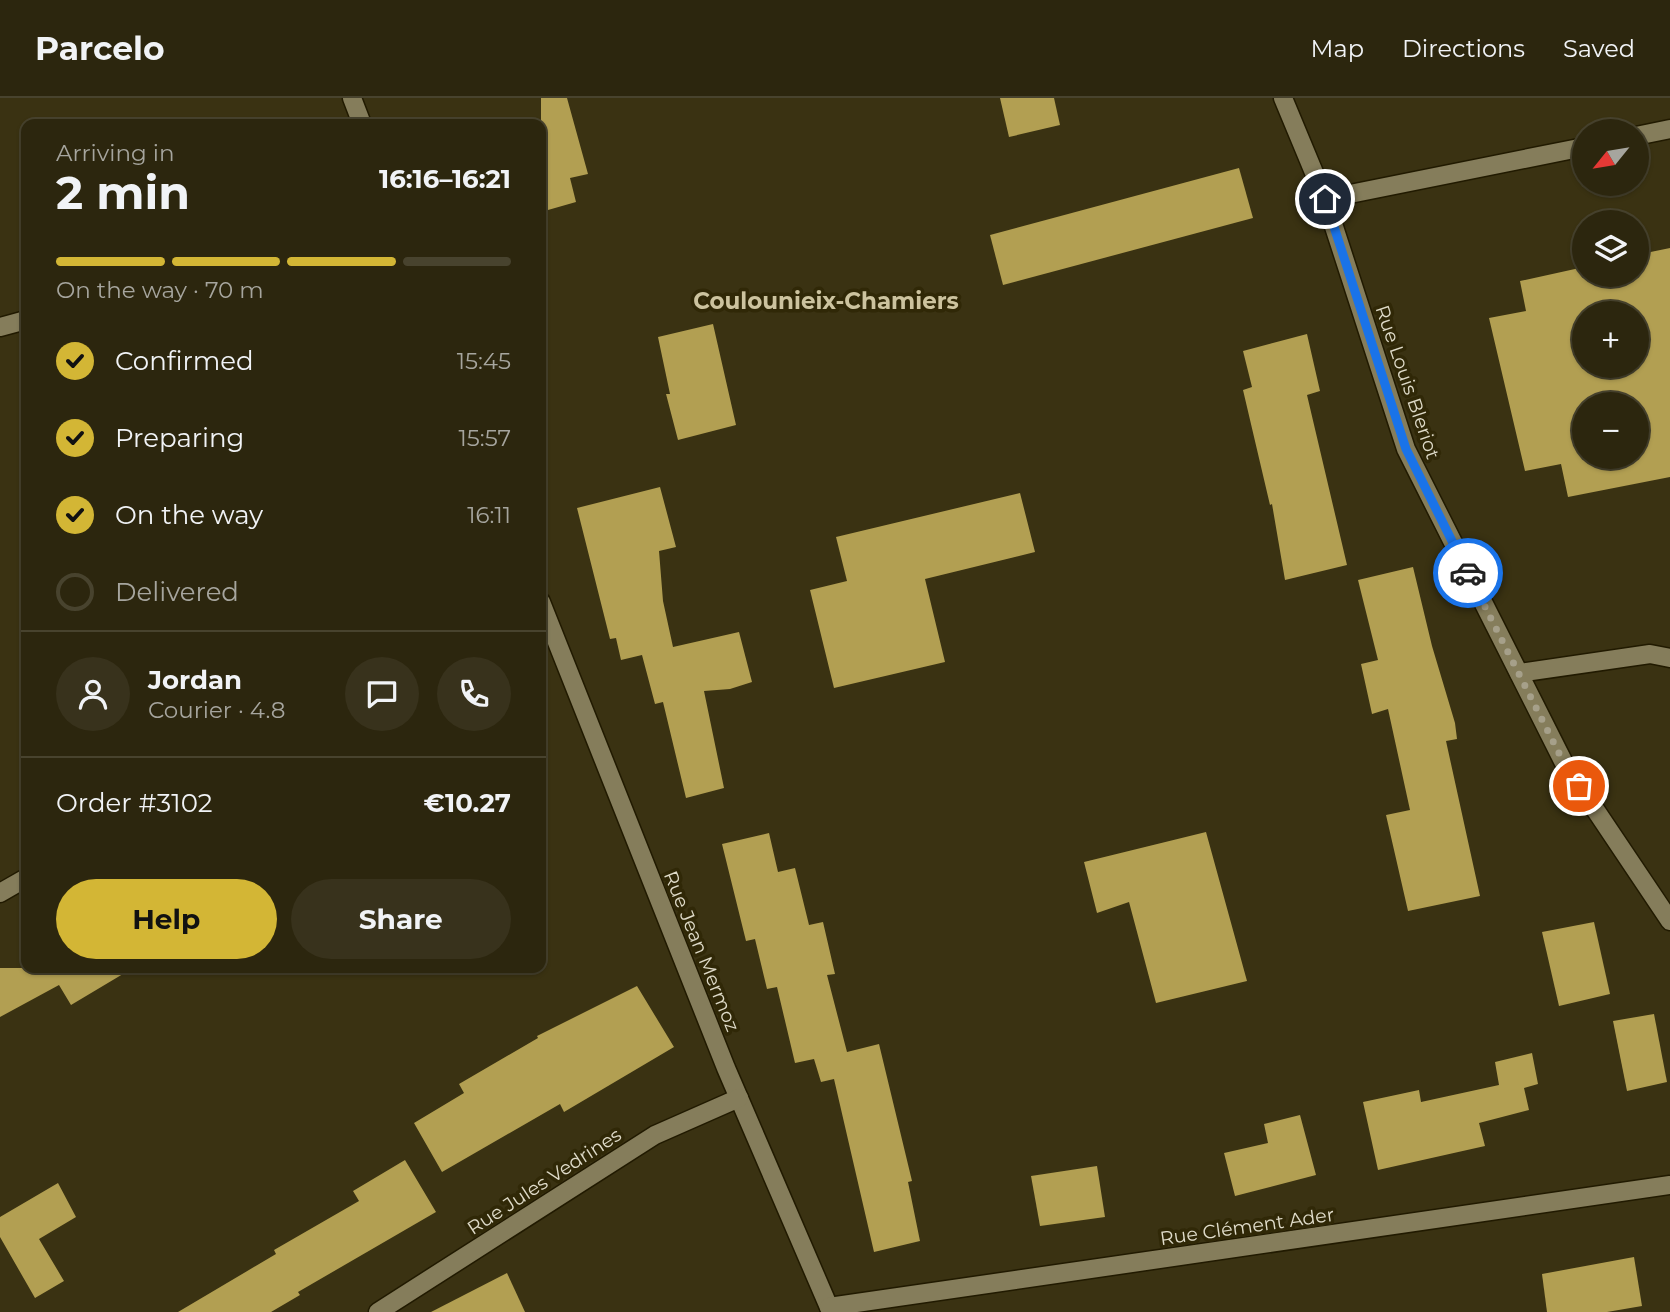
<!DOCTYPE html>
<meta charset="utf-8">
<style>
body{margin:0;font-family:Montserrat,sans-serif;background:#38321c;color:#f1f3f6;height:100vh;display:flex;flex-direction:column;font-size:26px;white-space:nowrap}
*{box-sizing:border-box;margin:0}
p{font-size:23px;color:#a6a59e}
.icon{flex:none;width:38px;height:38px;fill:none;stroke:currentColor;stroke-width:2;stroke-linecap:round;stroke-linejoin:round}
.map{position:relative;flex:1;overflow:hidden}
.side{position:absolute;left:21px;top:21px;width:525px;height:854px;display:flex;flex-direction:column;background:#2c260e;border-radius:14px;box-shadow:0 2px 5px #0004,0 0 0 2px #48432e}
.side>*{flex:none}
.needle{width:46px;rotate:240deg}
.buttons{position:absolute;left:1572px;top:21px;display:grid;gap:14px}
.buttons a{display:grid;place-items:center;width:77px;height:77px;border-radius:50%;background:#2c260e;box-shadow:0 2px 5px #0004,0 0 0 2px #48432e;font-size:35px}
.pin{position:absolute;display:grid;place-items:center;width:60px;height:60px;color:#fff;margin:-30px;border:4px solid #fff;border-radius:50%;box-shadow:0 2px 7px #0007}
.courier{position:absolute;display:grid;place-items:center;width:70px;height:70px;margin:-35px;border:5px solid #1a73e8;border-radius:50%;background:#fff;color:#222;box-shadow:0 2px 9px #0007}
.head em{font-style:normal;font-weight:700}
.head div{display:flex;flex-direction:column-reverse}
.head{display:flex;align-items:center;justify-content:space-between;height:119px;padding:0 35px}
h1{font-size:46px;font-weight:700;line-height:52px}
.bar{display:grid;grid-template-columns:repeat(4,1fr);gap:10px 7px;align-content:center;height:84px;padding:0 35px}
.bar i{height:9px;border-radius:5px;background:#48432e}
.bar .on{background:#d3b635}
.bar p{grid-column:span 4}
.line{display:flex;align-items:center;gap:18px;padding:0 35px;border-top:2px solid #48432e}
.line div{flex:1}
.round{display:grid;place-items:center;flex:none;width:74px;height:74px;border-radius:37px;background:#38321c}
ol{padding:0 35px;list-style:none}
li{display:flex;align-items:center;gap:21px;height:77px}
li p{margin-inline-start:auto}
li .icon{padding:7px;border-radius:50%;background:#d3b635;color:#111;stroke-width:4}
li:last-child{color:#a6a59e}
li i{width:38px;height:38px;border:4px solid #48432e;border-radius:50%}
.button{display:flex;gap:14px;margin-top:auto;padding:14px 35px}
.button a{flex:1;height:80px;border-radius:42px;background:#d3b635;color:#111;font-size:28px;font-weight:700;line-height:80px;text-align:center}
.button a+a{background:#38321c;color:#f1f3f6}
header{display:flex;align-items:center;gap:42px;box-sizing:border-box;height:98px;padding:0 35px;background:#2c260e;border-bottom:2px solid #48432e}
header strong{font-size:33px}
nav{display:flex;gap:38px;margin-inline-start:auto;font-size:24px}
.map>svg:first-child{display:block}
</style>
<header>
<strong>Parcelo</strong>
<nav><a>Map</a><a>Directions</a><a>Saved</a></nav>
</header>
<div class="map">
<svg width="1670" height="1214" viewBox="0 0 1670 1214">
<rect width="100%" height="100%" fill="#3a3212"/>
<g fill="#b29f52" fill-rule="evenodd">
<path d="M541,0H567L588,76L570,80L576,104L541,114Z"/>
<path d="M1000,0H1054L1060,27L1009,39Z"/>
<path d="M1239,70L1253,120L1003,187L990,137Z"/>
<path d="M1670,150V379L1568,399L1561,366L1525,373L1489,220L1526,213L1520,183L1584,169V177H1636V157ZM1584,215H1636V268H1584ZM1584,306H1636V359H1584Z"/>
<path d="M713,226L736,327L678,342L666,296H670L658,239Z"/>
<path d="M1307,236L1320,293L1307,297L1347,467L1285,482L1272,406L1270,407L1243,292L1252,289L1243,253Z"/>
<path d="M660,389L676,449L659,453L663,503L673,549L739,534L752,584L730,591L704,593L724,690L686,700L663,604L655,606L642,557L621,562L616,540L610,541L577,410Z"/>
<path d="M1020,395L1035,454L925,481L945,564L834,590L810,492L847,483L836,439Z"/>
<path d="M1413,469L1432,548L1455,625L1457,641L1446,643L1480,798L1408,813L1386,717L1410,712L1388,611L1372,616L1361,566L1378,562L1358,482Z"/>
<path d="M1206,734L1247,883L1156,905L1129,804L1097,815L1084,764Z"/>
<path d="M769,735L778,774L795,770L809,827L823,824L835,876L827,877L847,954L879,946L912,1083L908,1084L920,1143L874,1154L834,981L821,984L814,961L795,965L777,889L767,891L755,841L746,843L722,746Z"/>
<path d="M1594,824L1610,896L1559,908L1542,834Z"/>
<path d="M0,870H133L71,907L59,887L0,919Z"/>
<path d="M637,888L674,949L564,1014L560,1006L442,1074L414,1025L464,995L459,986L538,940L537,938Z"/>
<path d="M1654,916L1667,984L1627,993L1613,923Z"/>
<path d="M1532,955L1538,986L1524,990L1529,1012L1479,1025L1485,1048L1378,1072L1363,1004L1419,992L1421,1004L1499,987L1495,964Z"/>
<path d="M1300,1017L1316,1077L1235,1098L1224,1055L1268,1045L1264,1026Z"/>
<path d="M405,1062L436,1114L298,1194L300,1197L271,1214H178L276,1156L274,1152L359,1103L353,1093Z"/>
<path d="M1097,1068L1105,1119L1040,1128L1031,1078Z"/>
<path d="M58,1085L76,1119L39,1141L64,1183L35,1200L0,1139V1119Z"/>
<path d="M1634,1159L1642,1208L1607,1214H1547L1542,1176Z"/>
<path d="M507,1175L525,1214H431Z"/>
</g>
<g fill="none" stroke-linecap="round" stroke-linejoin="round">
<defs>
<g id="minor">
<path d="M352,0L362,26"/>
<path d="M1283,0L1325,101L1406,351L1564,665L1670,823"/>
<path d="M1636,38L1670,31"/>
<path d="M1325,101L1584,49"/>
<path d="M0,229L26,222"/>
<path d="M541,504L726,970L831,1214"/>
<path d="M1519,575L1650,556L1670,560"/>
<path d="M0,795L26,780"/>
<path d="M829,1209L1670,1087"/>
<path d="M378,1214L655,1037L739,1000"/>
</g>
</defs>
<use href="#minor" stroke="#211a00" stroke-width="21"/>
<use href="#minor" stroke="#857d5b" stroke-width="18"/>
</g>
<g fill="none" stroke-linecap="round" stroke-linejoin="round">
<path stroke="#a6a08a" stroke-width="7" stroke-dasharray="0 12.6" d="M1468,475L1564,665L1579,688"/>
<path stroke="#1a73e8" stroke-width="9" d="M1325,101L1406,351L1468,475"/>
</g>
<g text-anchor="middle" stroke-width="7" stroke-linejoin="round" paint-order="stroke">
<g font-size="19" fill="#e0dcca" stroke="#302807">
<text transform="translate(1408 284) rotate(71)" y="7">Rue Louis Bleriot</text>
<text transform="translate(702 853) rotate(68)" y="7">Rue Jean Mermoz</text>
<text transform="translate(544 1083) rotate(-33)" y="7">Rue Jules Vedrines</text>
<text transform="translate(1247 1128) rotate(-8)" y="7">Rue Clément Ader</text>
</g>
<g font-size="23" font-weight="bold" fill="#ccc39f" stroke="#302807">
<text x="826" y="211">Coulounieix-Chamiers</text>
</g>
</g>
</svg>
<div class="buttons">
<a><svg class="needle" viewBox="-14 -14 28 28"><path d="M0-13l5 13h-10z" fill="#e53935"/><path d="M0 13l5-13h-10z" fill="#a6a59e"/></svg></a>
<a><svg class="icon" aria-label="layers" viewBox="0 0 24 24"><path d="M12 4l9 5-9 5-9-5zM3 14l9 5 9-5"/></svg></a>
<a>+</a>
<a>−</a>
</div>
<div class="pin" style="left:1579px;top:688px;background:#ea580c"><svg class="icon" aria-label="bag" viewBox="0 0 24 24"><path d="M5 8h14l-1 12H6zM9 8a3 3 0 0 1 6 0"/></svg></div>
<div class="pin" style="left:1325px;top:101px;background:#1f2937"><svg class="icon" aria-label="home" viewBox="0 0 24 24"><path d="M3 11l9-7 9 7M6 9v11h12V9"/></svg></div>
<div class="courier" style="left:1468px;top:475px"><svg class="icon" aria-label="car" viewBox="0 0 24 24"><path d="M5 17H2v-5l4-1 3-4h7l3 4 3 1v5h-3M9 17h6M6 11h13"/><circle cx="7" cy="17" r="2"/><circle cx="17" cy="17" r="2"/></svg></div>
<section class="side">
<div class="head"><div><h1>2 min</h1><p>Arriving in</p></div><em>16:16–16:21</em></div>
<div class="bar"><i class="on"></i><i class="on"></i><i class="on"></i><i></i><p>On the way · 70 m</p></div>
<ol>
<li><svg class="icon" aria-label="check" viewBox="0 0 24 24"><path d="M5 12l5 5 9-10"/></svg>Confirmed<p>15:45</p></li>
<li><svg class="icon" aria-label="check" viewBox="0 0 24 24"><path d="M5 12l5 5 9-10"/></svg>Preparing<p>15:57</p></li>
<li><svg class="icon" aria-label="check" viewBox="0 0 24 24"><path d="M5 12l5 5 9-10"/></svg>On the way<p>16:11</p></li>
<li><i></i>Delivered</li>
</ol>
<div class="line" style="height:126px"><a class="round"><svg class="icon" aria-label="person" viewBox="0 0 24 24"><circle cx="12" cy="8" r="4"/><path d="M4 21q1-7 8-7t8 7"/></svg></a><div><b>Jordan</b><p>Courier · 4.8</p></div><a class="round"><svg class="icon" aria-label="chat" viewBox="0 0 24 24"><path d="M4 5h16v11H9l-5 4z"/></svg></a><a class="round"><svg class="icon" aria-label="phone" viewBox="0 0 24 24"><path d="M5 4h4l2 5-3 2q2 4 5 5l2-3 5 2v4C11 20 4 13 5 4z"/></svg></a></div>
<div class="line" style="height:91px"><div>Order #3102</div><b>€10.27</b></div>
<div class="button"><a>Help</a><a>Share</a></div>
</section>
</div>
